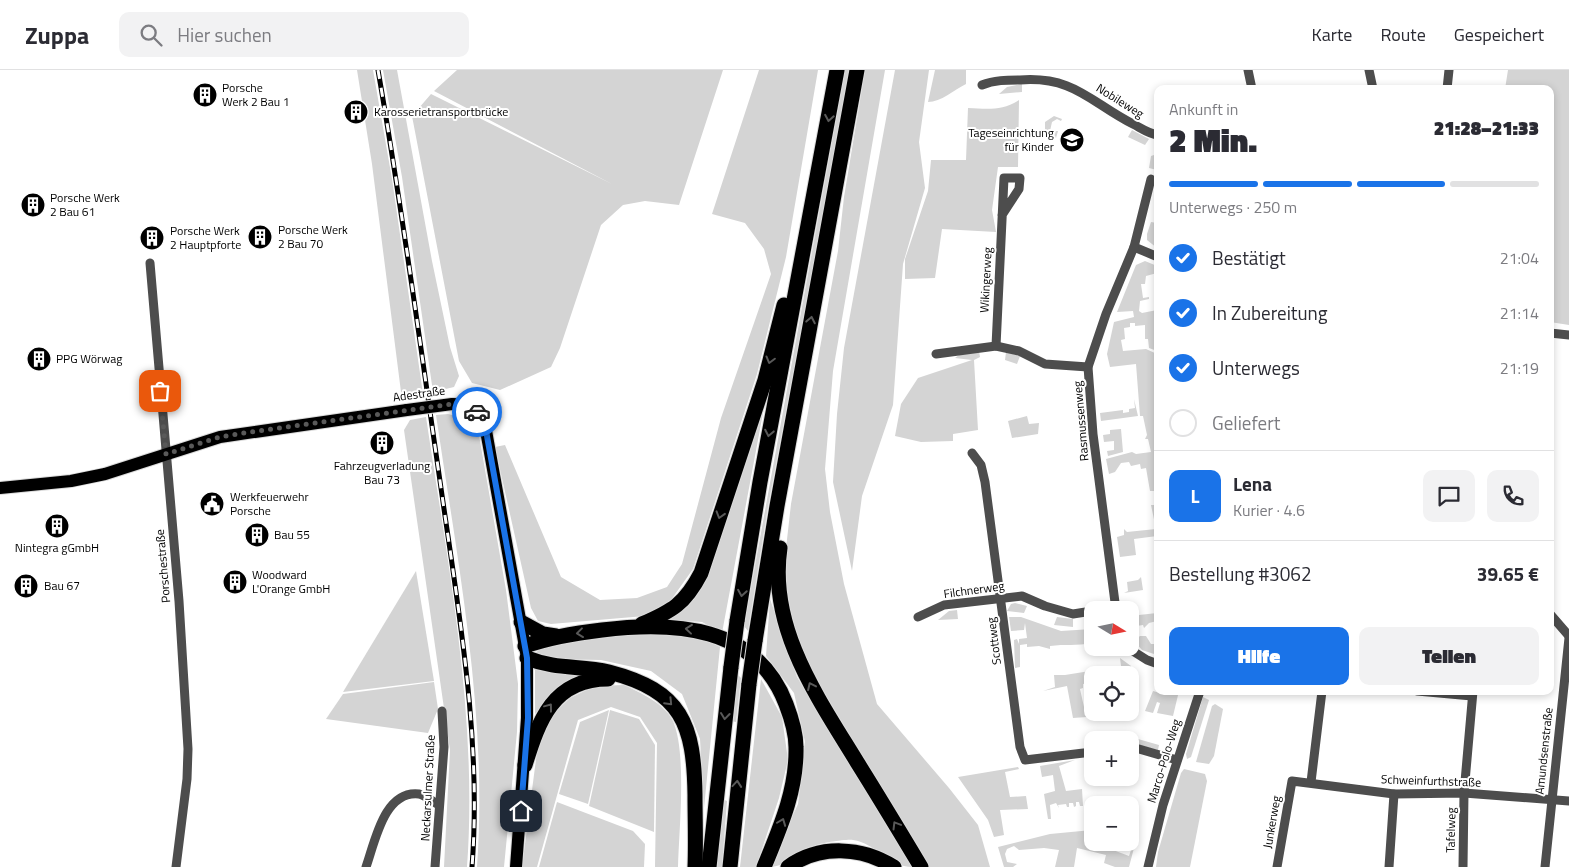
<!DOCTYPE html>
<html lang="de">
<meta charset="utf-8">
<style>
body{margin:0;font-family:"Titillium Web",sans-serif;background:#f2f2f3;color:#2b2b33;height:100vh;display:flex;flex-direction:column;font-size:19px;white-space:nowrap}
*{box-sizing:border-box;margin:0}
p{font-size:16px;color:#7c7c81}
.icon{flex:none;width:28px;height:28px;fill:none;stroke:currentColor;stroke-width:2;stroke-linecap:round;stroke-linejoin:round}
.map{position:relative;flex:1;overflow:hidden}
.drawer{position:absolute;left:1154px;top:15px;width:400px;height:610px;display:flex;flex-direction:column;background:#fff;border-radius:10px;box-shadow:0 2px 8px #0003}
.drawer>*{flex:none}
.needle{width:32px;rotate:100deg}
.controls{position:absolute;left:1084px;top:531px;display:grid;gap:10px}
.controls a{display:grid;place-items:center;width:55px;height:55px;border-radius:10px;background:#fff;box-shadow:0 2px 8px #0003;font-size:25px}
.pin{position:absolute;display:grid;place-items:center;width:42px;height:42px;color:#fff;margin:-21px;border-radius:10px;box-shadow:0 2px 8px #0006}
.courier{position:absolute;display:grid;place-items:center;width:50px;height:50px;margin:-25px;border:4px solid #1a73e8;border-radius:50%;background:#fff;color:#222;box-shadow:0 1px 6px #0007}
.overview em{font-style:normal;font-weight:800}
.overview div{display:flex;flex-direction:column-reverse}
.overview{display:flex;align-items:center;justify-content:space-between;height:85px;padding:0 15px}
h1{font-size:32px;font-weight:800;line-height:38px}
.bar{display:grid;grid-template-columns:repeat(4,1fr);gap:8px 5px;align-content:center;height:60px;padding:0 15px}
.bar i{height:6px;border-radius:4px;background:#e1e1e2}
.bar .active{background:#1a73e8}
.bar p{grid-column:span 4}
.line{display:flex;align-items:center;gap:12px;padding:0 15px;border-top:1px solid #e1e1e2}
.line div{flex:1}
.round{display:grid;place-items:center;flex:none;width:52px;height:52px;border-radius:10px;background:#f2f2f3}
ol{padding:0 15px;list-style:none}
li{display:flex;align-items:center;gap:15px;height:55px}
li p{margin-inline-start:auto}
li .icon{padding:5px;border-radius:50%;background:#1a73e8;color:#fff;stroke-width:4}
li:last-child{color:#7c7c81}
li i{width:28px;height:28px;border:2px solid #e1e1e2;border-radius:50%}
.action{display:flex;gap:10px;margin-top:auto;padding:10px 15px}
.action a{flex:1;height:58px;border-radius:10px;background:#1a73e8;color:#fff;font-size:20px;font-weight:800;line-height:58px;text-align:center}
.action a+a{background:#f2f2f3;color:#2b2b33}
header{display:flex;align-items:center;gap:30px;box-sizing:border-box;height:70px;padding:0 25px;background:#fff;border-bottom:1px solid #e1e1e2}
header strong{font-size:24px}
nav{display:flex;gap:28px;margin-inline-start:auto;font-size:18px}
.search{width:350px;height:45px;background:#f2f2f3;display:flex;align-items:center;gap:12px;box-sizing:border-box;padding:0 18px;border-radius:10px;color:#7c7c81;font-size:19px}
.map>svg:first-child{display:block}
</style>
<header>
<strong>Zuppa</strong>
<div class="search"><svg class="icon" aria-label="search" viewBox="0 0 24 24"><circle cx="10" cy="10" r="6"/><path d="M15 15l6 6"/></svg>Hier suchen</div>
<nav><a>Karte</a><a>Route</a><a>Gespeichert</a></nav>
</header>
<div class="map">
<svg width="1569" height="797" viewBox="0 0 1569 797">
<rect width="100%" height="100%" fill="#fff"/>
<g fill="#d4d4d4">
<path d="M357,0H373L392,109L423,324L405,326L401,322L372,94Z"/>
<path d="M383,0H397L432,191L450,277L459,306L454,317L433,322L402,107Z"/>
<path d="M457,0H723L679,135L645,131L623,135L601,155L560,278L551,297L500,320L472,313L459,291L412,46L431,24L612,114L434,21Z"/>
<path d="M759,0H818L786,187L757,304L693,499L671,530L645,546L551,554L538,551L531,538L495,377L505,375L561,507L600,530L637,528L667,517L682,494L721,348L771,204L764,179L745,153L712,144Z"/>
<path d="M845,0H850L768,437L748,561L744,556Z"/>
<path d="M865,0H885L833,301L825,399L830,442L844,514L877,634L949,718L978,755L990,797H929L813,604L796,569L783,505L791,434L838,181L844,127Z"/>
<path d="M895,0H929L919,72L925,118L903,194L893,335L862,426L852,501L833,412L837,344L844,278Z"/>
<path d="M935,0H966V14C954,20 941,32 928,32Z"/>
<path d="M1508,0H1569V255L1550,252V19H1505Z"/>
<path d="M1022,14V22L999,24L1007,17Z"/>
<path d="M1019,30L1018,97H998L992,140L996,162L942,159L935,208L905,209V189L928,121L931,90H966L968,38C988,39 1002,41 1019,30Z"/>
<path d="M1054,46L1062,49L1061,51L1057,49L1052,52L1050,61H1058L1056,68L1045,61V52Z"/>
<path d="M1132,60L1149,69L1145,75L1128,67Z"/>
<path d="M1157,84V100L1149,98L1151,86Z"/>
<path d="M1151,152L1157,153V178L1147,170V164Z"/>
<path d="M1145,191L1157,196V203L1146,206L1145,214H1141L1143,228L1149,227V229L1140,231L1139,241L1142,243L1157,240V255H1155L1157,262V281L1149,278L1148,269H1145V255L1135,256V253H1130V257L1124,258L1125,269L1121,270L1123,281L1146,279L1157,284V427V421H1150L1146,398L1141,399L1140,394L1131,396L1129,392L1121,393L1115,402L1109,404L1106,389L1132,382L1136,384L1151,382L1148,369H1145L1147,365L1143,346H1140L1136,294L1110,297L1107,284L1114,252L1134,247L1133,241L1117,242L1136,195Z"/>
<path d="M979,281L980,287L974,290L978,360L953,364V371L921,372L895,366L901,334L918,308L972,290L955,288L959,285Z"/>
<path d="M1006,282L1020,286L1017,294L1005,290Z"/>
<path d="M766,327L722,563L702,552L665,550L694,527Z"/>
<path d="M1134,329L1138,346L1101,351L1100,343L1123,340V343L1129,342V339L1135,338Z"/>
<path d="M448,344C463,347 470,353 479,365L506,520L518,614L517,662L504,797H477C488,646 458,494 436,345Z"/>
<path d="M1027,346L1029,354L1039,353L1038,364L1012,368L1008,351Z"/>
<path d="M426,347C448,495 478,647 467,797H444L450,680L404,360L410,350Z"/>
<path d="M1121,359L1123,382L1108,386L1107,381L1114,380V371L1104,372L1103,365L1110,364V360Z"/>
<path d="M1151,435H1157V472V466L1134,469L1136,485L1120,487L1117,467L1124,465V459L1127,462L1156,459Z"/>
<path d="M416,501L434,611L343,622Z"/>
<path d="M1141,507L1143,520L1124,523L1128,521L1127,512L1138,510Z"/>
<path d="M770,529L797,607L912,797C890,797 875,773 853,770C846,769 821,773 814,776C798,781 787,797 769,797L798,734L805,672L794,623L766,586Z"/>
<path d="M1015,533L1027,536L1024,543L1007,541L1011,534Z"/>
<path d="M957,540L958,549L938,550L949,541Z"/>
<path d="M1157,543V551L1149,553L1144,558L1143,555L1130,557V546Z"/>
<path d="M1009,547H1021L1061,561L1092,559V573C1076,576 1065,574 1050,576V579L1039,576L1027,577V574L1020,575V597L1015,598L1014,570L1017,569L1019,574V569L1027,568L1025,553L1024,560L1011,561Z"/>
<path d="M1057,547L1073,549V557L1054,555Z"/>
<path d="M645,562L695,565L720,577L704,738L700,669L682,624L651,601L601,590L547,589L535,583L547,574Z"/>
<path d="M1140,566H1146L1151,574H1157V585L1142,580L1134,571Z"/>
<path d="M1120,588L1131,596L1128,604L1092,605V612L1083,614V618L1080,619L1084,637L1092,636V642L1101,643V646L1073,648L1067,616L1043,621L1055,617L1054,605H1065L1121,596Z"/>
<path d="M535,598L595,603L561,616L535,644Z"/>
<path d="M737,604L741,608L736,652L731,651Z"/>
<path d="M761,609L782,647L788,690L779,728L756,797H740Z"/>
<path d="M434,612L438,639L428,663L326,649L343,624Z"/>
<path d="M624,615C641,623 664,633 673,651C687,683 679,760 678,797H655L657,673L640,647L611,637L578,650L537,797H522L538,674L552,645L570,628L595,616Z"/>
<path d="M1153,621L1160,623L1161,621H1179L1173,646L1157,643L1160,633L1157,632L1153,643L1145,641Z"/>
<path d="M1203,627L1209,630L1191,687L1187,689L1186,684Z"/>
<path d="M1215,634L1223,639L1214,686L1209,694L1196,692L1212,636Z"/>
<path d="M609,640L588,734L559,724L580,652Z"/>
<path d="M610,640L639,649L655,675L654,762L589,736Z"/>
<path d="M1138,669L1159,675L1158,680L1134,674L1135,670Z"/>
<path d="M1075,690L1059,696L1066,721L1082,719L1083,736H1080L1079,732H1076V736L1074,737L1073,733H1069V737H1067L1066,734L1058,735L1059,738L1056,733L1050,735L1051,749H1048L1044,724L1055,721L1053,705L1042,707L1040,696Z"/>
<path d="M1018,697L1019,699L1005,702L1010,727L1026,726L1028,739L1000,740L1004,765L994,767L988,750L958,707Z"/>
<path d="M1184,699L1205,704L1207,711L1190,797H1156L1158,782L1181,703Z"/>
<path d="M722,729L727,731L722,797H717Z"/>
<path d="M557,732L633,761L645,774L644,797H539Z"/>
<path d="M1092,760V772L1105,773V777L1129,786L1132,777L1134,778L1129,797H1115L1104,793L1106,785L1077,778L1074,797H1055L1059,780L1044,778L1019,780L1014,776L1007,779L1005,784L1007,792L1017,794L1013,797H1004L998,777L1050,764Z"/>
</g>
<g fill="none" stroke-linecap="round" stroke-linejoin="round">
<defs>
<g id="major">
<path d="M452,334C470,334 476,340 485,355L527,588V648L516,797"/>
<path d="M0,418L71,411L105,404L220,367L407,340"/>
</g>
<g id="highway">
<path d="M780,478C768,558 818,628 857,692C879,727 900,762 921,797"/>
<path d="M737,551L760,412L837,0"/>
<path d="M521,552L543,564L556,566"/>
<path d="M642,554C672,541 685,534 701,503L765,310L784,235"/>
<path d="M755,571L777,436L857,0"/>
<path d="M525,576C551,567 576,563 602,560C673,551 756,555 786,634C791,647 796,663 796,677C797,720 780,758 764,797"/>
<path d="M527,588C557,600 580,595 609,602C682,621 694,654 695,725C695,749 696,773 695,797"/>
<path d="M525,695C539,650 553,609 608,609"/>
<path d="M709,797L731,597"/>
<path d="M730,797L749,614"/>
<path d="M788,797C820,774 862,777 894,797"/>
</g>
</defs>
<use href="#major" stroke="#dbdbdb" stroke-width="14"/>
<use href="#highway" stroke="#dbdbdb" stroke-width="17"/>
<g stroke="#4d4d4d" stroke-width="9">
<path d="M1248,0L1252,19"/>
<path d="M1369,0L1373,19"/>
<path d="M982,15C994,10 1007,10 1020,10C1074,6 1090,32 1133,54C1141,58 1149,64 1158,65"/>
<path d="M1447,19L1449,0"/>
<path d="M1134,177L1158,187"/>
<path d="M150,193L179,531L188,679L187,709L176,797"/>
<path d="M1550,263L1569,265"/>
<path d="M996,276L1004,108H1020L1019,119L1002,145"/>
<path d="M936,284L996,276L1019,281L1045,294L1088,297"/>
<path d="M972,383L981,395L985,412L1020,677L1025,690L1092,682"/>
<path d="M1096,540L1115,536"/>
<path d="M1116,540L1093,364L1088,297L1106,244L1134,177L1151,109"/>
<path d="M1550,544L1569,566"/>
<path d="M918,547L944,535L1022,526L1045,536L1073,544L1092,541"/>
<path d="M1128,578L1147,590L1158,594"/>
<path d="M1417,621L1472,626"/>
<path d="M1130,679H1139L1177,690"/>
<path d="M1311,712L1322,621"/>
<path d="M366,797C375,772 384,720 419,724C425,725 433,732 439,735"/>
<path d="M435,797L444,677L442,641"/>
<path d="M1148,797L1163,735L1200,621"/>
<path d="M1277,797L1292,711L1394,724L1464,723L1569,731"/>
<path d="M1389,797L1394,724"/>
<path d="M1463,797L1464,723L1473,621"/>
<path d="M1545,797L1569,568"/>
</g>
<use href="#major" stroke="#000" stroke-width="12"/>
<use href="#highway" stroke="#000" stroke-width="15"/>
<defs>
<path id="rail" d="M378,0C402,137 420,274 440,411C458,539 482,668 472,797"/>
</defs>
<use href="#rail" stroke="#000" stroke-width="5"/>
<use href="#rail" stroke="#fff" stroke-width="3" stroke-dasharray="9" stroke-linecap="butt"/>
<defs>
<path id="major-bridge" d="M407,340L452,334"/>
<g id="highway-bridge">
<path d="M731,597L737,551"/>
<path d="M749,614L755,571"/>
</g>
</defs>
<use href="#major-bridge" stroke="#dbdbdb" stroke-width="14" stroke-linecap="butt"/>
<use href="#highway-bridge" stroke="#dbdbdb" stroke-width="17" stroke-linecap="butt"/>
<use href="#major-bridge" stroke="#000" stroke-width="12"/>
<use href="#highway-bridge" stroke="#000" stroke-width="15"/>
</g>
<defs><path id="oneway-chevron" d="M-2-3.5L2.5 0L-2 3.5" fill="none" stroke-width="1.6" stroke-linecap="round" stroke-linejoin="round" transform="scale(1.25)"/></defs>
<g stroke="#595959">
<use href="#oneway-chevron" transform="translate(829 48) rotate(100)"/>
<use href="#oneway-chevron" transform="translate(811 250) rotate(-79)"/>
<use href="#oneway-chevron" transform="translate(770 290) rotate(105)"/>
<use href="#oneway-chevron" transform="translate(769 363) rotate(101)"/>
<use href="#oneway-chevron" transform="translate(720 445) rotate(107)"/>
<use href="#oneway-chevron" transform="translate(742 523) rotate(99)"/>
<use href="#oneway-chevron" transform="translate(689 559) rotate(-174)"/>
<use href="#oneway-chevron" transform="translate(580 563) rotate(173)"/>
<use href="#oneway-chevron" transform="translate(811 616) rotate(-115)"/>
<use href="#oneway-chevron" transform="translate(669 632) rotate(46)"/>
<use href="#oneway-chevron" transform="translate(549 637) rotate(-53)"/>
<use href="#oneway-chevron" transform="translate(725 646) rotate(97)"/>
<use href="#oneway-chevron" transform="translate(737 714) rotate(-85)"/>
<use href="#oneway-chevron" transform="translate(782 752) rotate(-69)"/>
<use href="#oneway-chevron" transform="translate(896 755) rotate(-121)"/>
</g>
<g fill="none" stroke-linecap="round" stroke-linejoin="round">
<path stroke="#595959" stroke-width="5" stroke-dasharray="0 9" d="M160,321L166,384L220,367L244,363L452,334H465L477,342"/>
<path stroke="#1a73e8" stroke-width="6" d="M477,342L485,355L527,588L528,648L521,741"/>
</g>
<defs>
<symbol id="building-disc" viewBox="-11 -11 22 22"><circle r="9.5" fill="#000" stroke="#fff"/><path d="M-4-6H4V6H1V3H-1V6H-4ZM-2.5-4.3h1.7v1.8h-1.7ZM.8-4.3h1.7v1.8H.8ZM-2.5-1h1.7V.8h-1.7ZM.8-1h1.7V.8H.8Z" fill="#fff"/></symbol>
<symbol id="school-disc" viewBox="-11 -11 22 22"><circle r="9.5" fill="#000" stroke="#fff"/><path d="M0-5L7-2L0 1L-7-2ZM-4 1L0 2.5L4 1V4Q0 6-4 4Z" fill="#fff"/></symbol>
<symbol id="civic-disc" viewBox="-11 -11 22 22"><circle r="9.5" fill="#000" stroke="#fff"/><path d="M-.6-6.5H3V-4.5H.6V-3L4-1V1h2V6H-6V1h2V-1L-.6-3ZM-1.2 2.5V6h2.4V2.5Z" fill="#fff"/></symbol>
</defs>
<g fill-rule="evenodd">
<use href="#building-disc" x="191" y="11" width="28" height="28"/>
<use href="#building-disc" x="342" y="28" width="28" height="28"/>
<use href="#school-disc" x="1058" y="56" width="28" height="28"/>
<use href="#building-disc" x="19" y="121" width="28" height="28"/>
<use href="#building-disc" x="246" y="153" width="28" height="28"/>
<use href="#building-disc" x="138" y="154" width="28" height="28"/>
<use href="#building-disc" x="25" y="275" width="28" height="28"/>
<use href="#building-disc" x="368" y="359" width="28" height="28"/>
<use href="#civic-disc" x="198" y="420" width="28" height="28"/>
<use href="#building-disc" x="43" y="442" width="28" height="28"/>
<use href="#building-disc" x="243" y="451" width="28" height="28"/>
<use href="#building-disc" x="221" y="498" width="28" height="28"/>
<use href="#building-disc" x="12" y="502" width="28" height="28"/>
</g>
<g text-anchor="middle" stroke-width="4" stroke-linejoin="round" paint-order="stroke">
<g font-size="12" fill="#000" stroke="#fff" text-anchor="start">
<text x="222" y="22">Porsche<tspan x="222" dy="14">Werk 2 Bau 1</tspan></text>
<text x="374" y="46">Karosserietransportbrücke</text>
<text x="1054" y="67" text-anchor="end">Tageseinrichtung<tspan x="1054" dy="14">für Kinder</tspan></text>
<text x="50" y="132">Porsche Werk<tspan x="50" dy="14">2 Bau 61</tspan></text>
<text x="278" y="164">Porsche Werk<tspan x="278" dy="14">2 Bau 70</tspan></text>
<text x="170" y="165">Porsche Werk<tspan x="170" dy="14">2 Hauptpforte</tspan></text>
<text x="56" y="293">PPG Wörwag</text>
<text x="382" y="400" text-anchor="middle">Fahrzeugverladung<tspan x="382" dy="14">Bau 73</tspan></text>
<text x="230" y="431">Werkfeuerwehr<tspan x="230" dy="14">Porsche</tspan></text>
<text x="274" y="469">Bau 55</text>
<text x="57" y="482" text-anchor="middle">Nintegra gGmbH</text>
<text x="252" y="509">Woodward<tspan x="252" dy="14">L'Orange GmbH</tspan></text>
<text x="44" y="520">Bau 67</text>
</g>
<g font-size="12" fill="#000" stroke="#fff">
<text transform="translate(1120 31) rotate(32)" y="4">Nobileweg</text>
<text transform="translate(986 210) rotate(-87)" y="4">Wikingerweg</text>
<text transform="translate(419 324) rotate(-8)" y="4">Adestraße</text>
<text transform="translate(1081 351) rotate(-95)" y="4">Rasmussenweg</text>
<text transform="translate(163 496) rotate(-95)" y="4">Porschestraße</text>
<text transform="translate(974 520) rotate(-8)" y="4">Filchnerweg</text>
<text transform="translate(994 571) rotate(-97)" y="4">Scottweg</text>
<text transform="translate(1544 681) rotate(-84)" y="4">Amundsenstraße</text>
<text transform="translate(1164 691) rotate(-73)" y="4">Marco-Polo-Weg</text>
<text transform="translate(1431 711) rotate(2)" y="4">Schweinfurthstraße</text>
<text transform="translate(428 718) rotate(-87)" y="4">Neckarsulmer Straße</text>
<text transform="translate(1272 752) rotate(-80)" y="4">Junkerweg</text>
<text transform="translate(1451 760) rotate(-89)" y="4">Tafelweg</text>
</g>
</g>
</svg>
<div class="controls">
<a><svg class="needle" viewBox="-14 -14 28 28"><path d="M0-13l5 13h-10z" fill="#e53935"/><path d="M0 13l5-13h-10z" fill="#7c7c81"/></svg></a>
<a><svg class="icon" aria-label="locate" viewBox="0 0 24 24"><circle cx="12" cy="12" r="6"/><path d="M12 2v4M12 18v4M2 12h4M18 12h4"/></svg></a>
<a>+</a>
<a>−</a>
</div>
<div class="pin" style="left:160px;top:321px;background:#ea580c"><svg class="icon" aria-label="bag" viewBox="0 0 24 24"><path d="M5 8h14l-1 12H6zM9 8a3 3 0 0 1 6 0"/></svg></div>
<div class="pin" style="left:521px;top:741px;background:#1f2937"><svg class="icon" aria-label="home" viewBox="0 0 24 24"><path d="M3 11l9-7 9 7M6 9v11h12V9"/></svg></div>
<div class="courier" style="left:477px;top:342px"><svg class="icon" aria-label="car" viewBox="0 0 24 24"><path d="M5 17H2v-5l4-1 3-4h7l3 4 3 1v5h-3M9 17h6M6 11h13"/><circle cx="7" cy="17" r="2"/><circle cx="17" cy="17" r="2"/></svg></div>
<section class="drawer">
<div class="overview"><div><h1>2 Min.</h1><p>Ankunft in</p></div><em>21:28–21:33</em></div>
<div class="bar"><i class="active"></i><i class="active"></i><i class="active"></i><i></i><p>Unterwegs · 250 m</p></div>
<ol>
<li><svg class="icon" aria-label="check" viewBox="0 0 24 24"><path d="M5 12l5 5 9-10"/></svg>Bestätigt<p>21:04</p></li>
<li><svg class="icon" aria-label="check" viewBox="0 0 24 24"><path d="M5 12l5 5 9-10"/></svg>In Zubereitung<p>21:14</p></li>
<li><svg class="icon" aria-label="check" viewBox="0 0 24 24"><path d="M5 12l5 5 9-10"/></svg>Unterwegs<p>21:19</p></li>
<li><i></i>Geliefert</li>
</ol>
<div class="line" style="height:90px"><b class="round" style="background:#1a73e8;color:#fff">L</b><div><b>Lena</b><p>Kurier · 4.6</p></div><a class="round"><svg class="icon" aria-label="chat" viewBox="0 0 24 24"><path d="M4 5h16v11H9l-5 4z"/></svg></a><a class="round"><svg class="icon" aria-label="phone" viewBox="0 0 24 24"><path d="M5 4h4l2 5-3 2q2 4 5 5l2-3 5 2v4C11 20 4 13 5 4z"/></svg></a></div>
<div class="line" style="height:65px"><div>Bestellung #3062</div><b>39.65 €</b></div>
<div class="action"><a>Hilfe</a><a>Teilen</a></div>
</section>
</div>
